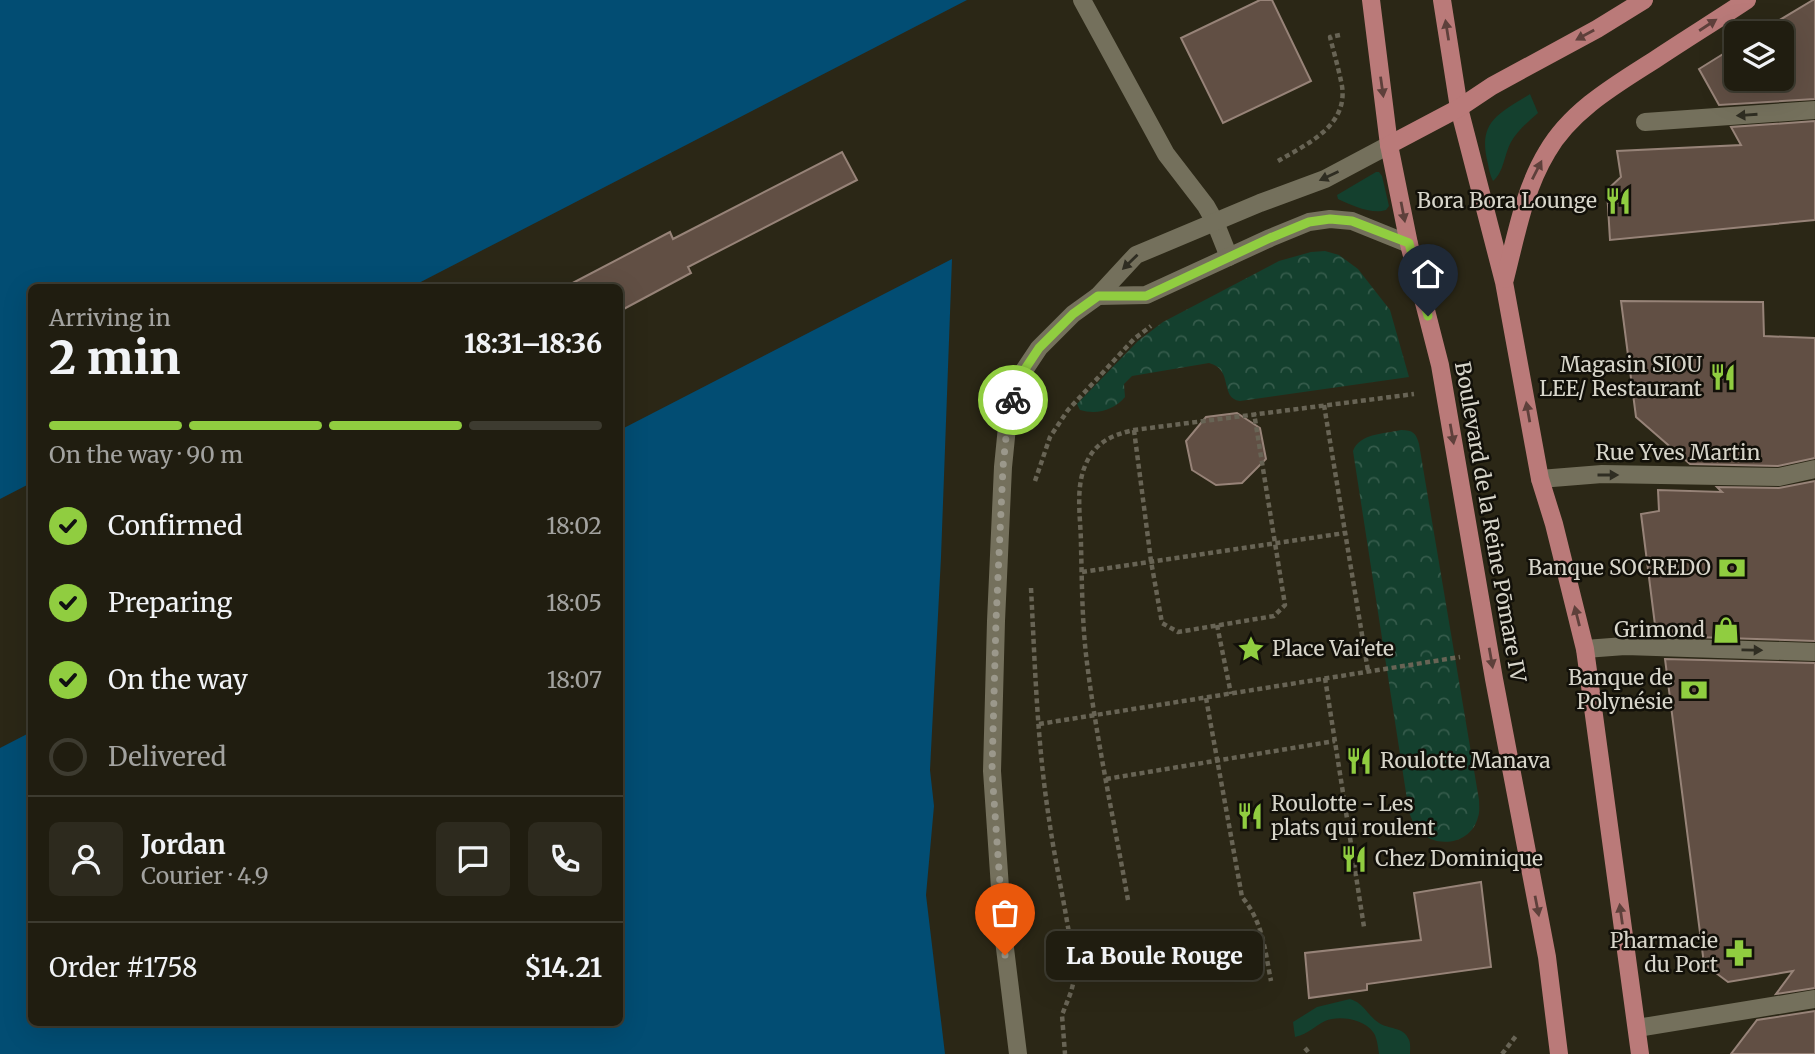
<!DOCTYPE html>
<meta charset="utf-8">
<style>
body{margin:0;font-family:Merriweather,serif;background:#2d2a1e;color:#f1f3f6;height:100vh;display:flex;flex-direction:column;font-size:26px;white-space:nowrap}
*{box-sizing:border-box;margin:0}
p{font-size:23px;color:#a2a29f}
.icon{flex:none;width:38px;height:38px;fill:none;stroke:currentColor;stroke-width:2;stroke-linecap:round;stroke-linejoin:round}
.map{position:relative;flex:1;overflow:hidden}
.sheet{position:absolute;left:28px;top:284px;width:595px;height:742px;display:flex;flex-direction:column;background:#201d10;border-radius:10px;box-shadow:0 7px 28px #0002,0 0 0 2px #3d3b30}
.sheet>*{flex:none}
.tools{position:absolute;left:1724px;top:21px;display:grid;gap:14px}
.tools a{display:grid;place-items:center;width:70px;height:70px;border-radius:10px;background:#201d10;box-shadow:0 7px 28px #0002,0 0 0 2px #3d3b30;font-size:35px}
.pin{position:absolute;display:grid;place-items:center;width:60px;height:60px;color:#fff;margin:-72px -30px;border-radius:50% 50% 50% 0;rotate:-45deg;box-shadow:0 0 7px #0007}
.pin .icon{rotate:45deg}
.courier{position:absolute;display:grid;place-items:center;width:70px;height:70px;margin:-35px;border:5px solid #90cd40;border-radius:50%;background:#fff;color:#222;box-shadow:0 2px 9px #0007}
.bubble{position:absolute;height:49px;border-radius:10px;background:#201d10;box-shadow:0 7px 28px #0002,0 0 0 2px #3d3b30;font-size:23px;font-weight:800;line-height:49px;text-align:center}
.headline em{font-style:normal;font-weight:800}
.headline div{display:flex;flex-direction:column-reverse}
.headline{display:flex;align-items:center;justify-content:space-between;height:119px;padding:0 21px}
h1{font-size:46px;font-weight:800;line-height:52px}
.bar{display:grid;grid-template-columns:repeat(4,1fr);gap:10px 7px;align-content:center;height:84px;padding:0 21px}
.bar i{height:9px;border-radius:5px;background:#3d3b30}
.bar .on{background:#90cd40}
.bar p{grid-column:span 4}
.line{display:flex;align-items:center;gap:18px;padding:0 21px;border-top:2px solid #3d3b30}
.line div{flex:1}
.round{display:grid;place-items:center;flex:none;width:74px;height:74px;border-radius:10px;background:#2d2a1e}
ol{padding:0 21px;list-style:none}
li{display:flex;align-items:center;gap:21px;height:77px}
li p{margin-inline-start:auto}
li .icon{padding:7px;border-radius:50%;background:#90cd40;color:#111;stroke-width:4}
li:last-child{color:#a2a29f}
li i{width:38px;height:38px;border:4px solid #3d3b30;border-radius:50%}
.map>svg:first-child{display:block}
</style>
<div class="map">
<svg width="1815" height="1054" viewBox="0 0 1815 1054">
<defs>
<pattern id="forest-crowns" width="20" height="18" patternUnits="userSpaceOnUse" patternTransform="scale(1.75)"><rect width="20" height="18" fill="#14402e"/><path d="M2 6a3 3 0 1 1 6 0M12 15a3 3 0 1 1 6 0" fill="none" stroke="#355b4b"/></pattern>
</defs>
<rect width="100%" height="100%" fill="#2b2716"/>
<g fill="#14402e">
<path d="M1530,94L1538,113C1528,122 1518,130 1511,142C1504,155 1504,172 1493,181C1490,175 1489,170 1488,164C1477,122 1498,114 1530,94Z"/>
<path d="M1376,172H1379L1382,176L1389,206L1386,210C1372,215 1351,205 1338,199L1337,195Z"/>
<path d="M1350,999C1364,1003 1367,1015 1379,1023C1388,1029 1403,1027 1408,1038C1411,1042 1410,1049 1410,1054H1379C1378,1047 1377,1037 1373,1032C1364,1019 1339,1015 1325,1021C1313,1027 1310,1033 1295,1037L1293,1022L1317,1007Z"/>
</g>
<g fill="url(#forest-crowns)">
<path d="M1325,251L1339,255L1358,269L1390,310L1409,377L1240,401C1219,398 1234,369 1209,363L1132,376L1124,384L1125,397C1114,410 1097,415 1080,410L1077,404L1138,341L1163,322L1279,261L1311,252Z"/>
<path d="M1401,430C1413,430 1416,433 1419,444L1479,800C1479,805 1480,812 1478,817C1471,846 1432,850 1416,827C1413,823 1411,817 1409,812L1353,451C1360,433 1384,434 1401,430Z"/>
</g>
<g fill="#024d73">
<path d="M0,0H967L411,287H32L31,483L0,499Z"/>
<path d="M952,259L941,557L930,770L934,806L926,895L945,1054H0V748L31,732L32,1022H620V430Z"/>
</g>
<g fill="#614f44" stroke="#978378" stroke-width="2">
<path d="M1260,0H1272L1311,81L1223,123L1181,38Z"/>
<path d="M1813,0H1815V99L1719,105L1699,69L1736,46V79H1782V33H1758Z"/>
<path d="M1815,121V220L1610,240L1607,190L1621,177L1617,151L1741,145L1731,127Z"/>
<path d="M842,152L857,180L688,267L691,273L620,311V287H565L670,232L673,239Z"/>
<path d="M1621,301L1763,302L1764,336L1815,338V458L1778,466L1690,464L1636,417Z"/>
<path d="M1237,413L1260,428L1266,459L1242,483L1216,485L1192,470L1186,441L1206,417Z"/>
<path d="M1815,481V641L1662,636L1660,624L1655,625L1641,514L1659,511L1658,490L1722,492L1717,487L1779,488Z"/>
<path d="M1665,659L1815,663V988L1776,994L1793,971L1728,982L1704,964Z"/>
<path d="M1481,882L1491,967L1367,984V990L1309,998L1305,953L1421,940L1414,893Z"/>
<path d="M1815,1011V1054H1731L1757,1020Z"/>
</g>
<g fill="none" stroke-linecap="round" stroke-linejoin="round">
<g stroke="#686455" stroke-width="4.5" stroke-dasharray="5 3.5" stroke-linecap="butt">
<path d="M1278,161C1307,144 1348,126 1342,86C1339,70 1334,53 1330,37L1340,35"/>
<path d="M1324,405L1368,671"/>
<path d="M1134,430L1151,561L1162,623L1178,632L1274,616L1285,605L1254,413"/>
<path d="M1035,481L1050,437L1068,410L1134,339L1151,326"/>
<path d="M1082,572L1345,533"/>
<path d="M1031,588C1035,665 1037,742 1049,819C1056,869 1068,917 1074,968V980L1071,992L1062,1015L1065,1054"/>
<path d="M1217,625L1231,694"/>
<path d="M1325,678L1364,927"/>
<path d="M1206,698L1242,897C1263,922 1265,951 1271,981"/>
<path d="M1039,724L1460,657"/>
<path d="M1106,779L1335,741"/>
<path d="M1128,900C1114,821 1097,742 1087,663C1082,624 1082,584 1081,545C1081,520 1075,490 1085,466C1094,443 1111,435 1134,430L1414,394"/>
<path d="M1305,1048L1310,1054"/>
<path d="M1502,1054L1516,1036"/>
</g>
<path stroke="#74705c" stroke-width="18" d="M1082,0L1166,154L1206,206L1215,222L1229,257"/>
<g stroke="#74705c" stroke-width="18">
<path d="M1645,122L1815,110"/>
<path d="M1540,479L1602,474L1779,477L1815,469"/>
<path d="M1585,649L1625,646L1815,652"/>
</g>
<g stroke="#74705c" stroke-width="18">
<path d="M1098,296L1146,295L1270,238L1309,222L1330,219L1352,221L1409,244"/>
<path d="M1018,1054L1003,932L992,771L996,621L1003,467L1008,417L1019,378L1039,348L1073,314L1098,296L1136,255L1260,203L1325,179L1389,145"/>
</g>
<path stroke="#74705c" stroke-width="18" d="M1637,1028L1815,999"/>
<g stroke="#ba7a79" stroke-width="18">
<path d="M1371,0L1389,145L1409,244L1440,365L1494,679L1547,957L1559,1054"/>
<path d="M1442,0L1459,108L1504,282L1540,479L1554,524L1585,649L1640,1054"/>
<path d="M1389,145L1459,108L1492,86L1597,29L1644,0"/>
<path d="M1505,279C1516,236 1524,190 1547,152C1571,110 1617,84 1656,59C1686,39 1717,20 1747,0"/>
</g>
</g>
<defs><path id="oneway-solid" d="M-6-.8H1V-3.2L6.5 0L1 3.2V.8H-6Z" transform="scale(1.75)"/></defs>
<g fill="#5e403b">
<use href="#oneway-solid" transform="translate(1708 25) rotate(-33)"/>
<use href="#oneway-solid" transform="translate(1447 30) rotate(-99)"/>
<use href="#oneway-solid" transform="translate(1585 35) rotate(151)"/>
<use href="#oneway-solid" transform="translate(1382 87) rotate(82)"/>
<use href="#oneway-solid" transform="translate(1537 170) rotate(-63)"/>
<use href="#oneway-solid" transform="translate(1403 212) rotate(79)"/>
<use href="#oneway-solid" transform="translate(1528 412) rotate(-100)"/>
<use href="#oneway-solid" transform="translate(1452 434) rotate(80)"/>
<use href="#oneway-solid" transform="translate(1577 616) rotate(-104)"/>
<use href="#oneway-solid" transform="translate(1491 658) rotate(80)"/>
<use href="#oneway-solid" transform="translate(1537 906) rotate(79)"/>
<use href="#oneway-solid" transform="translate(1621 914) rotate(-98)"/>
</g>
<g fill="#2f2d22">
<use href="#oneway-solid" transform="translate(1747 115) rotate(176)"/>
<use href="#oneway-solid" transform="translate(1329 176) rotate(155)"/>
<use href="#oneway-solid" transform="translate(1130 262) rotate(136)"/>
<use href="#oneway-solid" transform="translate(1608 475)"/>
<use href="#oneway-solid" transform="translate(1752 650) rotate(1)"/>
</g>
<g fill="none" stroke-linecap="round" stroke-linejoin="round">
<path stroke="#9b988b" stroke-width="7" stroke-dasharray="0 12.6" d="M1005,955L992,771L996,621L1003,467L1008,417L1013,400"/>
<path stroke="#90cd40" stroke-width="9" d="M1013,400L1019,378L1039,348L1073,314L1098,296H1146L1270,238L1309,222L1330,219L1352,221L1409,243L1428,316"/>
</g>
<defs>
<symbol id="restaurant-bare" viewBox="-9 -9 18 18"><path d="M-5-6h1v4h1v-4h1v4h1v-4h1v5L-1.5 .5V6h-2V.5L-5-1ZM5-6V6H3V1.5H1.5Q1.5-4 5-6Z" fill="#90cd40" stroke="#121009" stroke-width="2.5" paint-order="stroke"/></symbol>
<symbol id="bank-bare" viewBox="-9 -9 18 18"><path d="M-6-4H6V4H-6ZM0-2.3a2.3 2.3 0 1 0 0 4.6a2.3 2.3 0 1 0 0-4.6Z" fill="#90cd40" stroke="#121009" stroke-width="2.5" paint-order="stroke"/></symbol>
<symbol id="shop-bare" viewBox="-9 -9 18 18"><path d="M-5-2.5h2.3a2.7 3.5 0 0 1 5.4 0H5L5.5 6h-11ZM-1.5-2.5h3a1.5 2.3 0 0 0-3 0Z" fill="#90cd40" stroke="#121009" stroke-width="2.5" paint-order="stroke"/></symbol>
<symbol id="sight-bare" viewBox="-9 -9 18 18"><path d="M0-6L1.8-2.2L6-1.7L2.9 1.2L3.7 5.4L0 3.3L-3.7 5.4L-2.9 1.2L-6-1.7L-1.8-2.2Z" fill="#90cd40" stroke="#121009" stroke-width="2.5" paint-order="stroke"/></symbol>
<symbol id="pharmacy-bare" viewBox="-9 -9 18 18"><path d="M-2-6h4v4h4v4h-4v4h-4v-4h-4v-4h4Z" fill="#90cd40" stroke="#121009" stroke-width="2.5" paint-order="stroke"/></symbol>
</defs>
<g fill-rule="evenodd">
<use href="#restaurant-bare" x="1599" y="182" width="38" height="38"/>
<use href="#restaurant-bare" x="1704" y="358" width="38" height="38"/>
<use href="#bank-bare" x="1713" y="549" width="38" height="38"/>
<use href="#shop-bare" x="1707" y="611" width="38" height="38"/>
<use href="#sight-bare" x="1232" y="630" width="38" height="38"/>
<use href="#bank-bare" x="1675" y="671" width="38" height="38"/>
<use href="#restaurant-bare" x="1340" y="742" width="38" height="38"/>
<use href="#restaurant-bare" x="1231" y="797" width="38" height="38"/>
<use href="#restaurant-bare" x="1335" y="840" width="38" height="38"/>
<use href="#pharmacy-bare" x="1720" y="934" width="38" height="38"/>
</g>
<g text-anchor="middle" stroke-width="5" stroke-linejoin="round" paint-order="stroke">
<g font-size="21" fill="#d7d5ca" stroke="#121009" text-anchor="end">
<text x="1597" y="208">Bora Bora Lounge</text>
<text x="1702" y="372">Magasin SIOU<tspan x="1702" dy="24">LEE/ Restaurant</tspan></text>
<text x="1711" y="575">Banque SOCREDO</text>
<text x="1705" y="637">Grimond</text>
<text x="1272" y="656" text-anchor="start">Place Vai'ete</text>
<text x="1673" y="685">Banque de<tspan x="1673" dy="24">Polynésie</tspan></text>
<text x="1380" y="768" text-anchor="start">Roulotte Manava</text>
<text x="1271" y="811" text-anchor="start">Roulotte - Les<tspan x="1271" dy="24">plats qui roulent</tspan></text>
<text x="1375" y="866" text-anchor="start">Chez Dominique</text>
<text x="1718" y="948">Pharmacie<tspan x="1718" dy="24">du Port</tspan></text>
</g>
<g font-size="21" fill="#d7d5ca" stroke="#121009">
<text x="1678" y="460">Rue Yves Martin</text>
<text transform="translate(1490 522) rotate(80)" y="7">Boulevard de la Reine Pōmare IV</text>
</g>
</g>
</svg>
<div class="tools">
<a><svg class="icon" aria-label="layers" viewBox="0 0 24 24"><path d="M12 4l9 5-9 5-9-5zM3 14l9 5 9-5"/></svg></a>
</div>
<div class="pin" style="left:1005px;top:955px;background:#ea580c"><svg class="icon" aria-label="bag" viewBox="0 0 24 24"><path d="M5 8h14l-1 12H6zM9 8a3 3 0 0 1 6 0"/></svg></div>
<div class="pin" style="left:1428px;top:316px;background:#1f2937"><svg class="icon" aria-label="home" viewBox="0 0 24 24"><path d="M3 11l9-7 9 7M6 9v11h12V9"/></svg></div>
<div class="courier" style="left:1013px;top:400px"><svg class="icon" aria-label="bike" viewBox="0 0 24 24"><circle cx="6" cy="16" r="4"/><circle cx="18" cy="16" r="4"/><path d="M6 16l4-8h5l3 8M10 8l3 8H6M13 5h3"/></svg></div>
<div class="bubble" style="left:1046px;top:931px;width:217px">La Boule Rouge</div>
<section class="sheet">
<div class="headline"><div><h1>2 min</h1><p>Arriving in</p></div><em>18:31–18:36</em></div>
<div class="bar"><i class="on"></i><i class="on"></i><i class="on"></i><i></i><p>On the way · 90 m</p></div>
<ol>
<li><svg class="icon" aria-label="check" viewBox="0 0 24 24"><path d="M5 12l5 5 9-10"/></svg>Confirmed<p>18:02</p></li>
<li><svg class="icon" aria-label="check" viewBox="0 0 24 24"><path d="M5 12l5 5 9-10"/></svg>Preparing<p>18:05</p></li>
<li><svg class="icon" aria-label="check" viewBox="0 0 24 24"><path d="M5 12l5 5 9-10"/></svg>On the way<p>18:07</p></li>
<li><i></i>Delivered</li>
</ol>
<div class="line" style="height:126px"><a class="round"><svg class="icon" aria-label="person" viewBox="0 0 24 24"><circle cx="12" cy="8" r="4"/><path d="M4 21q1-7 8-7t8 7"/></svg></a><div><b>Jordan</b><p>Courier · 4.9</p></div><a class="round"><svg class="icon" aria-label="chat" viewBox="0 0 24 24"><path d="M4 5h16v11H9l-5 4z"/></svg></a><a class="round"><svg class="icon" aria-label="phone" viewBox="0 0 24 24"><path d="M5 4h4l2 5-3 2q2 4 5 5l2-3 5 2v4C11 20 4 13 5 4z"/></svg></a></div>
<div class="line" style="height:91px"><div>Order #1758</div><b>$14.21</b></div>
</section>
</div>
